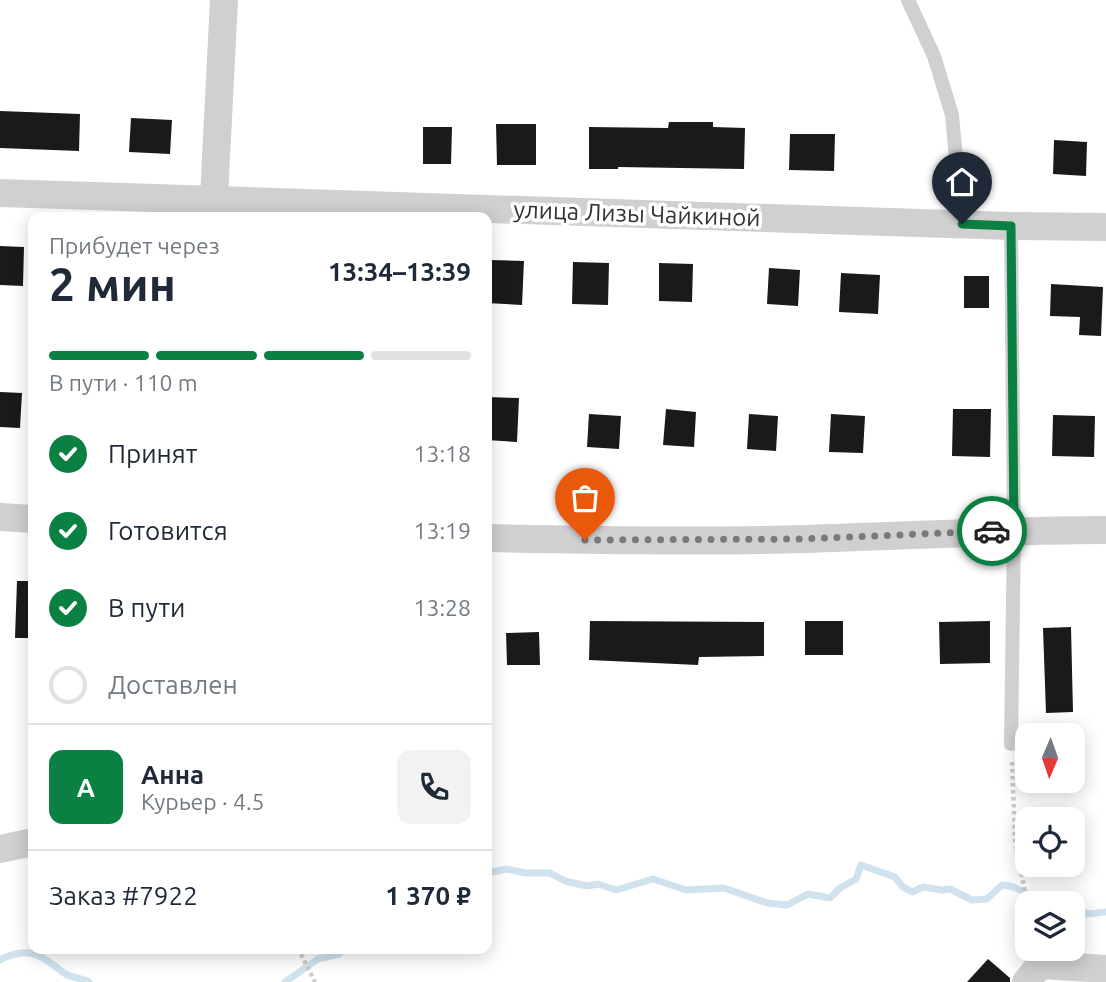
<!DOCTYPE html>
<html lang="ru">
<meta charset="utf-8">
<style>
body{margin:0;font-family:Ubuntu,sans-serif;background:#f2f2f3;color:#1f2937;height:100vh;display:flex;flex-direction:column;font-size:26px;white-space:nowrap}
*{box-sizing:border-box;margin:0}
p{font-size:23px;color:#747a83}
.icon{flex:none;width:38px;height:38px;fill:none;stroke:currentColor;stroke-width:2;stroke-linecap:round;stroke-linejoin:round}
.map{position:relative;flex:1;overflow:hidden}
.details{position:absolute;left:28px;top:212px;width:464px;height:742px;display:flex;flex-direction:column;background:#fff;border-radius:14px;box-shadow:0 4px 18px #0003}
.details>*{flex:none}
.needle{width:46px;rotate:182deg}
.fabs{position:absolute;left:1015px;top:723px;display:grid;gap:14px}
.fabs a{display:grid;place-items:center;width:70px;height:70px;border-radius:14px;background:#fff;box-shadow:0 4px 18px #0003;font-size:35px}
.pin{position:absolute;display:grid;place-items:center;width:60px;height:60px;color:#fff;margin:-72px -30px;border-radius:50% 50% 50% 0;rotate:-45deg;box-shadow:0 0 7px #0007}
.pin .icon{rotate:45deg}
.courier{position:absolute;display:grid;place-items:center;width:70px;height:70px;margin:-35px;border:5px solid #0b8043;border-radius:50%;background:#fff;color:#222;box-shadow:0 2px 9px #0007}
.summary em{font-style:normal;font-weight:700}
.summary div{display:flex;flex-direction:column-reverse}
.summary{display:flex;align-items:center;justify-content:space-between;height:119px;padding:0 21px}
h1{font-size:46px;font-weight:700;line-height:52px}
.bar{display:grid;grid-template-columns:repeat(4,1fr);gap:10px 7px;align-content:center;height:84px;padding:0 21px}
.bar i{height:9px;border-radius:5px;background:#e0e1e3}
.bar .active{background:#0b8043}
.bar p{grid-column:span 4}
.line{display:flex;align-items:center;gap:18px;padding:0 21px;border-top:2px solid #e0e1e3}
.line div{flex:1}
.round{display:grid;place-items:center;flex:none;width:74px;height:74px;border-radius:14px;background:#f2f2f3}
ol{padding:0 21px;list-style:none}
li{display:flex;align-items:center;gap:21px;height:77px}
li p{margin-inline-start:auto}
li .icon{padding:7px;border-radius:50%;background:#0b8043;color:#fff;stroke-width:4}
li:last-child{color:#747a83}
li i{width:38px;height:38px;border:4px solid #e0e1e3;border-radius:50%}
.map>svg:first-child{display:block}
</style>
<div class="map">
<svg width="1106" height="982" viewBox="0 0 1106 982">
<rect width="100%" height="100%" fill="#fff"/>
<g fill="none" stroke-linecap="round" stroke-linejoin="round">
<g stroke="#cfe2ee" stroke-width="7">
<path d="M486,873L507,869L525,873H550L565,881L587,886L598,884L616,890L653,879L686,890L724,888L767,903L787,905L808,894L830,898L840,888L856,879L861,865L895,877L903,887L912,892L923,887L942,890L950,889L972,900L987,899L1002,885C1016,885 1022,893 1035,897C1042,899 1044,898 1050,903"/>
<path d="M1073,907L1087,914L1106,912"/>
<path d="M0,960C28,945 41,955 64,973C70,978 82,978 89,982"/>
<path d="M285,982L318,959L339,954L342,948"/>
</g>
</g>
<g fill="#1a1a1a">
<path d="M0,111L80,114L79,151L0,148Z"/>
<path d="M131,118L172,120L170,154L129,152Z"/>
<path d="M669,122H713V127L745,128L744,169L618,167V169H589V127L668,128Z"/>
<path d="M496,124H536V165H497Z"/>
<path d="M423,127H452L451,164H423Z"/>
<path d="M790,134H835L834,171L789,170Z"/>
<path d="M1054,140L1087,142L1086,176L1053,174Z"/>
<path d="M0,246L24,247L23,286L0,285Z"/>
<path d="M488,260L524,261L522,305L486,303Z"/>
<path d="M573,262L609,263L608,305L572,304Z"/>
<path d="M659,263L693,264L692,302L659,301Z"/>
<path d="M769,268L800,270L798,306L767,304Z"/>
<path d="M841,273L880,275L878,314L839,312Z"/>
<rect x="964" y="276" width="25" height="32"/>
<path d="M1051,284L1103,287L1101,336L1079,335L1080,317L1050,316Z"/>
<path d="M0,392L22,393L20,428L0,427Z"/>
<path d="M486,397L519,398L517,442L486,440Z"/>
<path d="M666,409L696,412L694,447L663,445Z"/>
<path d="M953,409H991L990,457L952,456Z"/>
<path d="M589,414L621,416L619,449L587,447Z"/>
<path d="M749,414L778,416L776,451L747,449Z"/>
<path d="M831,414L865,416L863,453L829,452Z"/>
<path d="M1053,415L1095,416L1094,457L1052,456Z"/>
<path d="M17,581H33V638H15Z"/>
<path d="M590,621L764,622V656L699,657L698,665L589,660Z"/>
<rect x="805" y="621" width="38" height="34"/>
<path d="M990,621V663L940,664L939,622Z"/>
<path d="M1071,627L1073,712L1046,713L1043,628Z"/>
<path d="M539,632L540,665H507L506,633Z"/>
<path d="M988,959L1010,978V982H967Z"/>
</g>
<g fill="none" stroke-linecap="round" stroke-linejoin="round">
<g stroke="#cdcdcd" stroke-width="4.5" stroke-dasharray="3.5 3.5" stroke-linecap="butt">
<path d="M1012,762L1015,839L1027,903"/>
<path d="M298,948L315,982"/>
</g>
<g stroke="#d0d0d0" stroke-width="14">
<path d="M908,0L934,56L952,115L962,224"/>
<path d="M1011,226L1014,530L1011,744"/>
</g>
<g stroke="#d0d0d0" stroke-width="28">
<path d="M0,193L1011,226L1106,227"/>
<path d="M213,217L224,0"/>
<path d="M0,517L33,519"/>
<path d="M486,538C592,540 698,542 804,539C905,536 1005,530 1106,530"/>
<path d="M0,849L33,842"/>
<path d="M1026,982L1040,965L1106,969"/>
</g>
</g>
<g fill="none" stroke-linecap="round" stroke-linejoin="round">
<path stroke="#7a7a7a" stroke-width="7" stroke-dasharray="0 12.6" d="M585,540L802,539L992,531"/>
<path stroke="#0b8043" stroke-width="9" d="M962,224L1011,226L1014,530L992,531"/>
</g>
<g text-anchor="middle" stroke-width="7" stroke-linejoin="round" paint-order="stroke">
<g font-size="24" fill="#333" stroke="#fff">
<text transform="translate(637 214) rotate(2)" y="8">улица Лизы Чайкиной</text>
</g>
</g>
</svg>
<div class="fabs">
<a><svg class="needle" viewBox="-14 -14 28 28"><path d="M0-13l5 13h-10z" fill="#e53935"/><path d="M0 13l5-13h-10z" fill="#747a83"/></svg></a>
<a><svg class="icon" aria-label="locate" viewBox="0 0 24 24"><circle cx="12" cy="12" r="6"/><path d="M12 2v4M12 18v4M2 12h4M18 12h4"/></svg></a>
<a><svg class="icon" aria-label="layers" viewBox="0 0 24 24"><path d="M12 4l9 5-9 5-9-5zM3 14l9 5 9-5"/></svg></a>
</div>
<div class="pin" style="left:585px;top:540px;background:#ea580c"><svg class="icon" aria-label="bag" viewBox="0 0 24 24"><path d="M5 8h14l-1 12H6zM9 8a3 3 0 0 1 6 0"/></svg></div>
<div class="pin" style="left:962px;top:224px;background:#1f2937"><svg class="icon" aria-label="home" viewBox="0 0 24 24"><path d="M3 11l9-7 9 7M6 9v11h12V9"/></svg></div>
<div class="courier" style="left:992px;top:531px"><svg class="icon" aria-label="car" viewBox="0 0 24 24"><path d="M5 17H2v-5l4-1 3-4h7l3 4 3 1v5h-3M9 17h6M6 11h13"/><circle cx="7" cy="17" r="2"/><circle cx="17" cy="17" r="2"/></svg></div>
<section class="details">
<div class="summary"><div><h1>2 мин</h1><p>Прибудет через</p></div><em>13:34–13:39</em></div>
<div class="bar"><i class="active"></i><i class="active"></i><i class="active"></i><i></i><p>В пути · 110 m</p></div>
<ol>
<li><svg class="icon" aria-label="check" viewBox="0 0 24 24"><path d="M5 12l5 5 9-10"/></svg>Принят<p>13:18</p></li>
<li><svg class="icon" aria-label="check" viewBox="0 0 24 24"><path d="M5 12l5 5 9-10"/></svg>Готовится<p>13:19</p></li>
<li><svg class="icon" aria-label="check" viewBox="0 0 24 24"><path d="M5 12l5 5 9-10"/></svg>В пути<p>13:28</p></li>
<li><i></i>Доставлен</li>
</ol>
<div class="line" style="height:126px"><b class="round" style="background:#0b8043;color:#fff">А</b><div><b>Анна</b><p>Курьер · 4.5</p></div><a class="round"><svg class="icon" aria-label="phone" viewBox="0 0 24 24"><path d="M5 4h4l2 5-3 2q2 4 5 5l2-3 5 2v4C11 20 4 13 5 4z"/></svg></a></div>
<div class="line" style="height:91px"><div>Заказ #7922</div><b>1 370 ₽</b></div>
</section>
</div>
